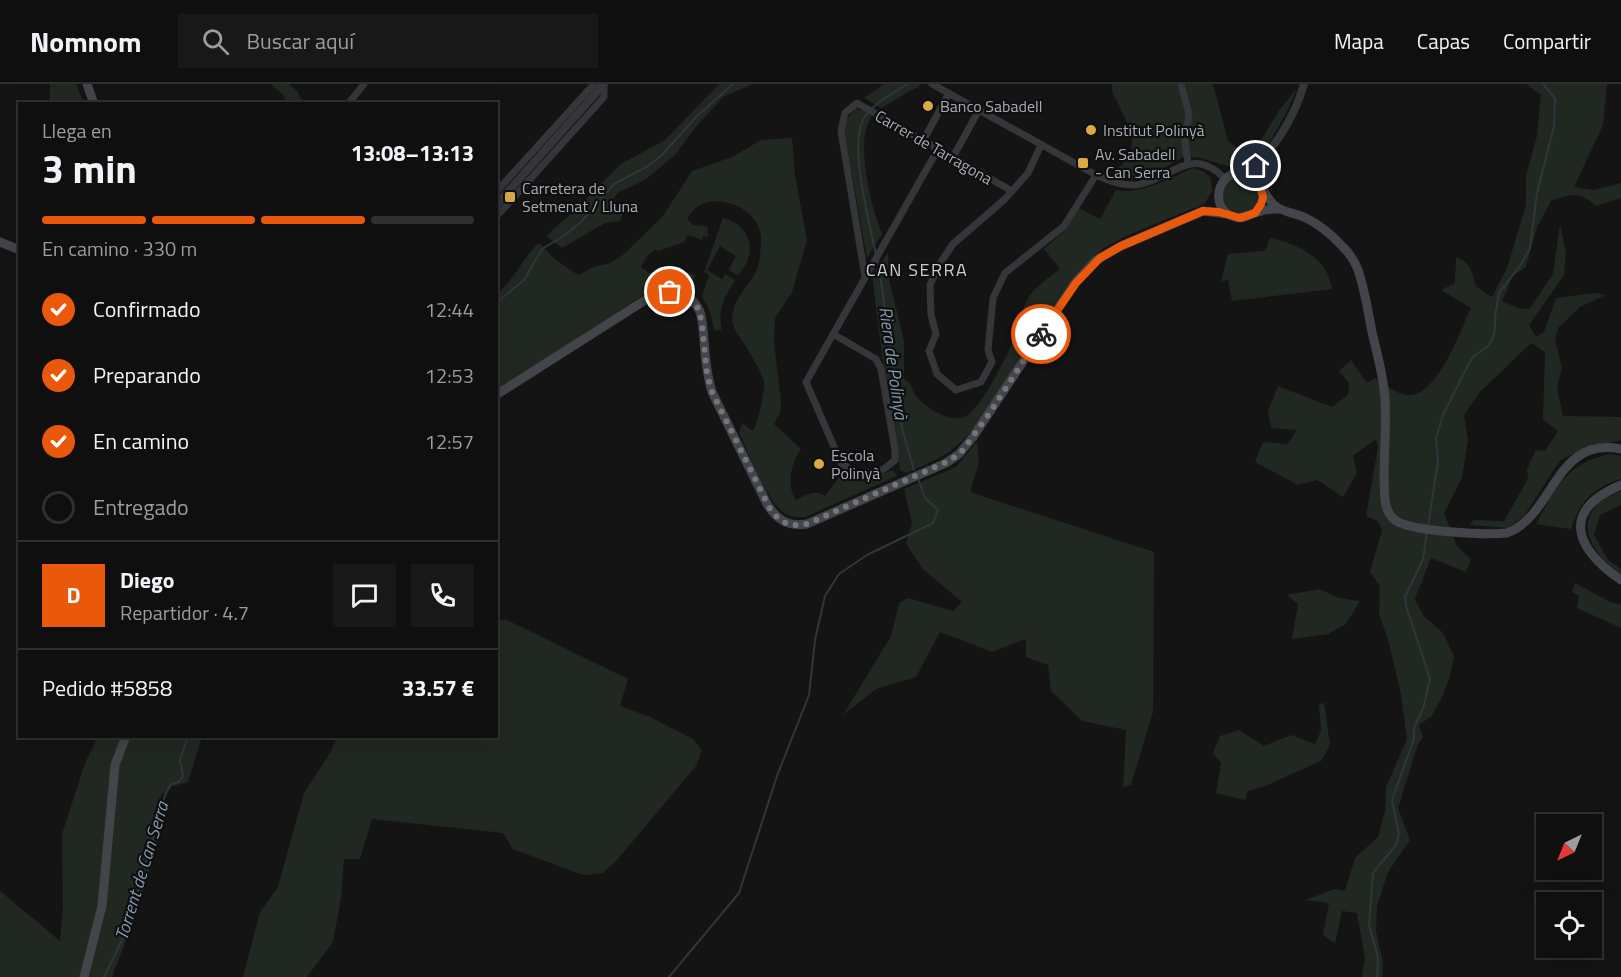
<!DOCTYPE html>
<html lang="es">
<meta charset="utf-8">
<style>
body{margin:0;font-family:"Titillium Web",sans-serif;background:#181819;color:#f1f3f6;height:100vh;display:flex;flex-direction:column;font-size:22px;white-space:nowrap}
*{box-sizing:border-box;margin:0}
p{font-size:20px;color:#9b9c9f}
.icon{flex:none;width:33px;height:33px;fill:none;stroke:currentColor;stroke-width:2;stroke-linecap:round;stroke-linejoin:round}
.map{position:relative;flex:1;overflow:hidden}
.side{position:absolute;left:18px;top:18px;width:480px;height:636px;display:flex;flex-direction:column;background:#0f0f10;border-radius:0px;box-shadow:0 6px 24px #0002,0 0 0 2px #2f2f30}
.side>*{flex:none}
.needle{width:39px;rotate:223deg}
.fabs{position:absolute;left:1536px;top:730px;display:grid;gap:12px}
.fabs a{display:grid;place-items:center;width:66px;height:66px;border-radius:0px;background:#0f0f10;box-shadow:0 6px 24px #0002,0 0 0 2px #2f2f30;font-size:30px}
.pin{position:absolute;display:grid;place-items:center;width:51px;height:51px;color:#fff;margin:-26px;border:3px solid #fff;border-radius:50%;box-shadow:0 2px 6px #0007}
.courier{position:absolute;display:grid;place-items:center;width:60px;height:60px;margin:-30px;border:4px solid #ea580c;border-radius:50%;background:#fff;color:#222;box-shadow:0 2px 8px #0007}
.summary em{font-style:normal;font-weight:700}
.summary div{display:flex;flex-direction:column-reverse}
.summary{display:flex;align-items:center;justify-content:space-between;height:102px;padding:0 24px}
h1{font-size:39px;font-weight:700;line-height:45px}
.bar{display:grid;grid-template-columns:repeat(4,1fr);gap:9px 6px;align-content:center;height:72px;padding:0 24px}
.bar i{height:8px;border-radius:4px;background:#2f2f30}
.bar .on{background:#ea580c}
.bar p{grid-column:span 4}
.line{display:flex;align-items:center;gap:15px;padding:0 24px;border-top:2px solid #2f2f30}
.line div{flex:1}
.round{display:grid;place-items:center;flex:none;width:63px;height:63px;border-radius:0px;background:#181819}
ol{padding:0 24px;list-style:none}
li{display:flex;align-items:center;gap:18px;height:66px}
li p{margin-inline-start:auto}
li .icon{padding:6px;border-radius:50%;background:#ea580c;color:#fff;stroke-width:4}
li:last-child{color:#9b9c9f}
li i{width:33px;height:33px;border:3px solid #2f2f30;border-radius:50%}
header{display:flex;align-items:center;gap:36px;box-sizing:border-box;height:84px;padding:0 30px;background:#0f0f10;border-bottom:2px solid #2f2f30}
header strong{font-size:28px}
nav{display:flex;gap:33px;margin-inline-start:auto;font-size:21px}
.search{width:420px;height:54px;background:#181819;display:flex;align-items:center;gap:15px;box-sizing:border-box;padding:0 21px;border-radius:0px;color:#9b9c9f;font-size:22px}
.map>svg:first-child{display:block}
</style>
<header>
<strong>Nomnom</strong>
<div class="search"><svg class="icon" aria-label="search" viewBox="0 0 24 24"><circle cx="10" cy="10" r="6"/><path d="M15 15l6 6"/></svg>Buscar aquí</div>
<nav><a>Mapa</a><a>Capas</a><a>Compartir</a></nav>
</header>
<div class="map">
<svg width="1621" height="893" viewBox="0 0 1621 893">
<rect width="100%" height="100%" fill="#141415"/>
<g fill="#212821">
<path d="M50,0H76L84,19H50Z"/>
<path d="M270,0H289L298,8L303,19H287L283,11Z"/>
<path d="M719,0H753L723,13L694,45L676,70L645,96L619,108L613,115L624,127L620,137L605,139L562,164L546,152L571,130L621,80L665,56Z"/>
<path d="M884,0H919L921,1L881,24L864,14Z"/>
<path d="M1112,0H1179L1186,30L1185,72L1152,91L1135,96L1111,94L1131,69L1133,51L1112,7Z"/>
<path d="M1184,0H1213L1228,57L1237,64L1258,61L1278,28L1296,5C1291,23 1270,60 1257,75C1253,79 1245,82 1240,83C1221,84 1207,72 1189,73L1188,59L1191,30Z"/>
<path d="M1526,0H1607L1603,41L1574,103L1594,106L1621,99V114L1596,122C1580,107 1570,110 1551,117L1537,143L1526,183L1513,192L1502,217L1520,225L1530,224L1553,190L1560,140L1566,169L1564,191L1529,241L1536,253L1544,248L1556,214L1595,209L1606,211L1580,223L1558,244L1555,256L1562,284L1557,303L1563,332L1621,333V356L1586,364L1560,376L1524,432L1508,444L1469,441L1474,436L1504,437L1528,395L1527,385L1536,366L1545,367L1558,347L1543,335L1545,268L1531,259L1480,308L1464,331L1468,356L1462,393L1444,429L1457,462L1471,475L1466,488L1431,474L1415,515L1423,531L1443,549L1454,572L1450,592L1443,611L1432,632L1419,641L1423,653L1418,660L1398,724L1410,756L1388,788L1377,822L1376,847L1383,879L1382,893H1362L1365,874L1357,829L1342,827L1335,859L1323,851L1329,819L1306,816L1334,805L1345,807L1355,774L1378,753L1385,727L1386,703L1407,655L1400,605L1387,552L1379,530L1380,502L1370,488L1382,446L1378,437L1366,432L1378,363L1376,355L1353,372L1357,389L1343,413L1317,396L1298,401L1255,378L1263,358L1288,360L1297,346L1271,344L1268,327L1278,302L1332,323L1348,311L1349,299L1339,287L1351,276L1367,299L1375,294C1386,301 1399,313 1413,311C1440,305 1460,247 1471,224L1441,206L1455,199L1456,173C1471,179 1472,188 1476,202L1492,213L1507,184L1526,121V91L1537,52L1541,11Z"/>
<path d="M855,25L862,26L872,31C870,37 866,43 865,49C861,77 871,123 882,150L867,174L844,45L848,34Z"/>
<path d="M792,54L795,91L807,156L792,208L775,234L774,258L781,318V327L774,340L801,365C791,379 786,402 796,416C807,411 814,405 825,412L844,387C865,395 872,394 893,386L897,392L805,433C798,433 789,433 783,428C766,415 749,370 739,349L742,339L753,347C758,338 765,307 764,298C762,289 750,269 745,261C741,254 735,248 733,241C728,217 751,202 758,183C760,175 761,163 761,155C761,120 703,101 687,135L693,141L707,142L708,153L703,152L702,156L688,151L684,158L658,167L655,165L646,173L641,183L649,189L679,185L696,191L689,207L660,203L647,209L497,306V210C516,194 522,174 539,159L556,176L578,191L596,182L608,180L623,171L663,132L692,87L732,73L761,56Z"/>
<path d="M1193,84L1204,88L1211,94L1212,108L1204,120L1128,151L1104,164L1087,180L977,341C952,370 941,374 906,389L900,386L884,286L872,191L888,169L889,195L904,257V295C912,299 912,306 917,313C924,321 937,330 947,333C955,335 963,335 969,330C985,317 1010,267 1017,247C1021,237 1022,225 1027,216C1035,202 1049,194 1060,185L1044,165L1066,145L1079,124L1100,135L1116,106C1142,111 1170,94 1193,84Z"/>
<circle cx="1241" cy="111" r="18"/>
<path d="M723,134C741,138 755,155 748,175C746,181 741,187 738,192L729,186L736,172L720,162L707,186L722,195L725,190L735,196C724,214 717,226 722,247L714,246L710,227L702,212L709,191L704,188Z"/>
<path d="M1272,154C1299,161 1328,174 1332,205L1232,217L1228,196L1221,198L1228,170L1265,167L1269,156Z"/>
<path d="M977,357L979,378L970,408L1154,468L1153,628L1131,701L1123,703L1126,646L1082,637L1051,607L1048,581L1026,573V555L992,568L940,548L916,593L876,605L843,631L891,552L899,519L908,514L953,527L962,518L923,485L906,460L912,439L904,405L956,383Z"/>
<path d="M1610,370L1621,372V395C1592,404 1580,417 1571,445L1536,440C1556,404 1566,379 1610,370Z"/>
<path d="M1621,407V421L1600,431L1594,451L1608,476L1621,485V490C1600,476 1574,447 1596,422C1601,415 1613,411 1621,407Z"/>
<path d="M1575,499L1612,519L1621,520V544L1577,524L1579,512L1572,508Z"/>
<path d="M1319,505L1339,514L1360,517L1346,540L1328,550L1292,555L1298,520L1287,511Z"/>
<path d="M505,535L628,595L620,622L650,633L693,655L702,666L696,682L617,776L603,789L583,791L513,765L503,749L372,735L360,775H344L341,814L333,858L307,893H243L260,828L278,803L304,709L330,669L337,653L496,652L497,537Z"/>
<path d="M1324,619L1330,661L1321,677L1265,702L1248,707L1245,716L1216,709L1221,679L1213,669L1220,652L1239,646L1264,662L1291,651L1315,660L1321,647L1319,620Z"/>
<path d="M98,653H202L188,698L173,702L161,711V746L140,819L112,893H0V807L60,857L63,825L62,750L85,679Z"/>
</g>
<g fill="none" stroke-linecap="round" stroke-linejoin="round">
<g stroke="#2f363d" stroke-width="2">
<path d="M876,171C870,140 848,60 864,34C874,18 893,10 907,0"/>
<path d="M878,176L902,345L914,386"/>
<path d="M496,219L524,196L542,165L565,151L581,138L614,100L648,82L662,71L697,32L733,0"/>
<path d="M1428,442L1438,377L1436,354L1443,331L1466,285L1473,273L1488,262L1493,254L1495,245V233L1499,209L1522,179L1530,164L1537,109L1554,42L1555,14L1543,0"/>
<path d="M104,893L128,844L165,711L171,700L179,698L183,692L180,676L188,652"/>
<path d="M669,893L739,809L777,692L809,611L815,556L825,512L839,490L867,471L933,439L938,426L925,414L919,397"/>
<path d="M1377,893L1378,873L1369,841L1373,789L1396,761L1399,750L1392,716L1414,655V644L1423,625L1430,595L1406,522L1405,513L1423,475L1427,448"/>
</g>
<g stroke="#35363a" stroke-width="7">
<path d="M932,0L1096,91C1109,97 1122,102 1136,101C1172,96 1191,59 1225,95"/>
<path d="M1181,0L1189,30L1185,59L1188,79"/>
<path d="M348,20L364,0"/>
<path d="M923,57L949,9"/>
<path d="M1041,61L1028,89L1005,115L953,160L939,181L930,201L931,231L936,250L929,267L937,290L956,306L981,298L992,278L988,266L993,214L1005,189L1064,142L1096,91"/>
<path d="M953,73L979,26"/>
<path d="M496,108L594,0"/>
<path d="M496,133L604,13V0"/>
<path d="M865,193L841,47L845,29L857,19L1012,107"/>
<path d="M833,250L876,275L881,285L895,366V376L884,385L872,389L857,390L841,379L806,298L938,65"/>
</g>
<g stroke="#35363a" stroke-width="8">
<path d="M1245,89C1274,68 1294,34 1304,0"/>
<path d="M1259,99L1264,75"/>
<path d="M496,121L604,0"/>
</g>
<g stroke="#44454a" stroke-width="9">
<path d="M87,0L94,20"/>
<path d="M1279,125C1273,125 1266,125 1261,127C1251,129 1245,136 1235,133C1208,126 1217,85 1244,89C1260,92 1263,111 1274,121C1282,128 1294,129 1304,133C1319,140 1332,151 1343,163C1349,169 1355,178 1358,186C1365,206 1368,228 1372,248C1377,270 1384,293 1385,316C1387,349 1382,383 1385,416C1386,424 1388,431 1395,436C1410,448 1487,451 1507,449C1555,431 1554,352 1621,365"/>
<path d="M0,158L20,166"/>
<path d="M496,311L647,215C665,205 691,206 700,228C703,237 703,247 704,256C705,274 707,291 712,308L767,420C777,436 788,443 807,440L946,379L959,370L973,353L1075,199L1095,177L1121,162L1203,127L1227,130"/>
<path d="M1621,401C1559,427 1576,465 1621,496"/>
<path d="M84,893L102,822L115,681L126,652"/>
</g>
</g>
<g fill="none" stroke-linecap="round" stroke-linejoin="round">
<path stroke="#74767c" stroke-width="6" stroke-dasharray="0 10.8" d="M670,208L686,213L699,225L702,241L707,290L712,308L771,427L777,433L787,440L796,441L807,440L951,376L963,366L989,330L1041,250"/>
<path stroke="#ea580c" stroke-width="8" d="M1041,250L1076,199L1100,174L1121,162L1203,127L1219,128L1240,134L1255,129L1261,120L1263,113L1259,99L1264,75L1256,82"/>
</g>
<g fill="#dda944" stroke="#0f0f10" stroke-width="2">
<circle cx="928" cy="22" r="6"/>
<circle cx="1091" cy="46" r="6"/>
<rect x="1077" y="73" width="12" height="12" rx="3"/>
<rect x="504" y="107" width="12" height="12" rx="3"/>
<circle cx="819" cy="380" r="6"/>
</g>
<g text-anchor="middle" stroke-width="4.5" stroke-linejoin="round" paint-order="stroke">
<g font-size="16" fill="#a7abb4" stroke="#0f0f10" text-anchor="start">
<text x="940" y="28">Banco Sabadell</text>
<text x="1103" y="52">Institut Polinyà</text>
<text x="1095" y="76">Av. Sabadell<tspan x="1095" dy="18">- Can Serra</tspan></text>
<text x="522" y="110">Carretera de<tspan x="522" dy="18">Setmenat / Lluna</tspan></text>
<text x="831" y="377">Escola<tspan x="831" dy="18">Polinyà</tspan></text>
</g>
<g font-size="16" fill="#a7abb4" stroke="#0f0f10">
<text transform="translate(934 63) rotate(30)" y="6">Carrer de Tarragona</text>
</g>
<g font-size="18" letter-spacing="1.5" fill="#c8cad1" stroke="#0f0f10">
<text x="917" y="192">CAN SERRA</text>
</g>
<g font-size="18" font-style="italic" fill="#8298ac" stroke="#0f0f10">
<text transform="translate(893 279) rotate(82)" y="6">Riera de Polinyà</text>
<text transform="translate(142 787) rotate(-73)" y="6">Torrent de Can Serra</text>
</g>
</g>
</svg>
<div class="fabs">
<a><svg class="needle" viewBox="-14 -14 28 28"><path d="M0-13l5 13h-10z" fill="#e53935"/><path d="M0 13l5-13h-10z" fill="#9b9c9f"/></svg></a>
<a><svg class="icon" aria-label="locate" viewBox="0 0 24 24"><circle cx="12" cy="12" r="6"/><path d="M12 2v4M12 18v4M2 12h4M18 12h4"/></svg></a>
</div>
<div class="pin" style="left:670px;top:208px;background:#ea580c"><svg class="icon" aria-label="bag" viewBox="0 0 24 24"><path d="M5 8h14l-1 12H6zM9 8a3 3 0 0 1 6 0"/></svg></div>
<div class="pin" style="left:1256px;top:82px;background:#1f2937"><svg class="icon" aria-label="home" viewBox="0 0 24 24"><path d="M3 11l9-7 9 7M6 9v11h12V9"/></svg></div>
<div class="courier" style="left:1041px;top:250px"><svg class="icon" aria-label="bike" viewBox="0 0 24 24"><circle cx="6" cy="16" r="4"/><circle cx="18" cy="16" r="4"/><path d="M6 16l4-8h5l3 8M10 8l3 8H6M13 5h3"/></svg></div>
<section class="side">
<div class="summary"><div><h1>3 min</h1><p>Llega en</p></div><em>13:08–13:13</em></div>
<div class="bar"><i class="on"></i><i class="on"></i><i class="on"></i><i></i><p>En camino · 330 m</p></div>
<ol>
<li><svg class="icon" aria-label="check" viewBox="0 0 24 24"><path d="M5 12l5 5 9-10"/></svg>Confirmado<p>12:44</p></li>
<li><svg class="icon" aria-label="check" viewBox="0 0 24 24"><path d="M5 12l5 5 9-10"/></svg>Preparando<p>12:53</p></li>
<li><svg class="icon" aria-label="check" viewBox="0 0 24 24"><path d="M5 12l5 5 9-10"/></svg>En camino<p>12:57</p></li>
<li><i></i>Entregado</li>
</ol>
<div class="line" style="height:108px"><b class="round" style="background:#ea580c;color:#fff">D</b><div><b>Diego</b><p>Repartidor · 4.7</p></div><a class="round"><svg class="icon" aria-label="chat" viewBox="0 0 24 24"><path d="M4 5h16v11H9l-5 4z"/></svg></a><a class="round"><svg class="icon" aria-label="phone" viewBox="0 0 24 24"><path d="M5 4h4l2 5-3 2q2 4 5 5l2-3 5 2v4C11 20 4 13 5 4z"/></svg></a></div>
<div class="line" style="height:78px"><div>Pedido #5858</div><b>33.57 €</b></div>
</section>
</div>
